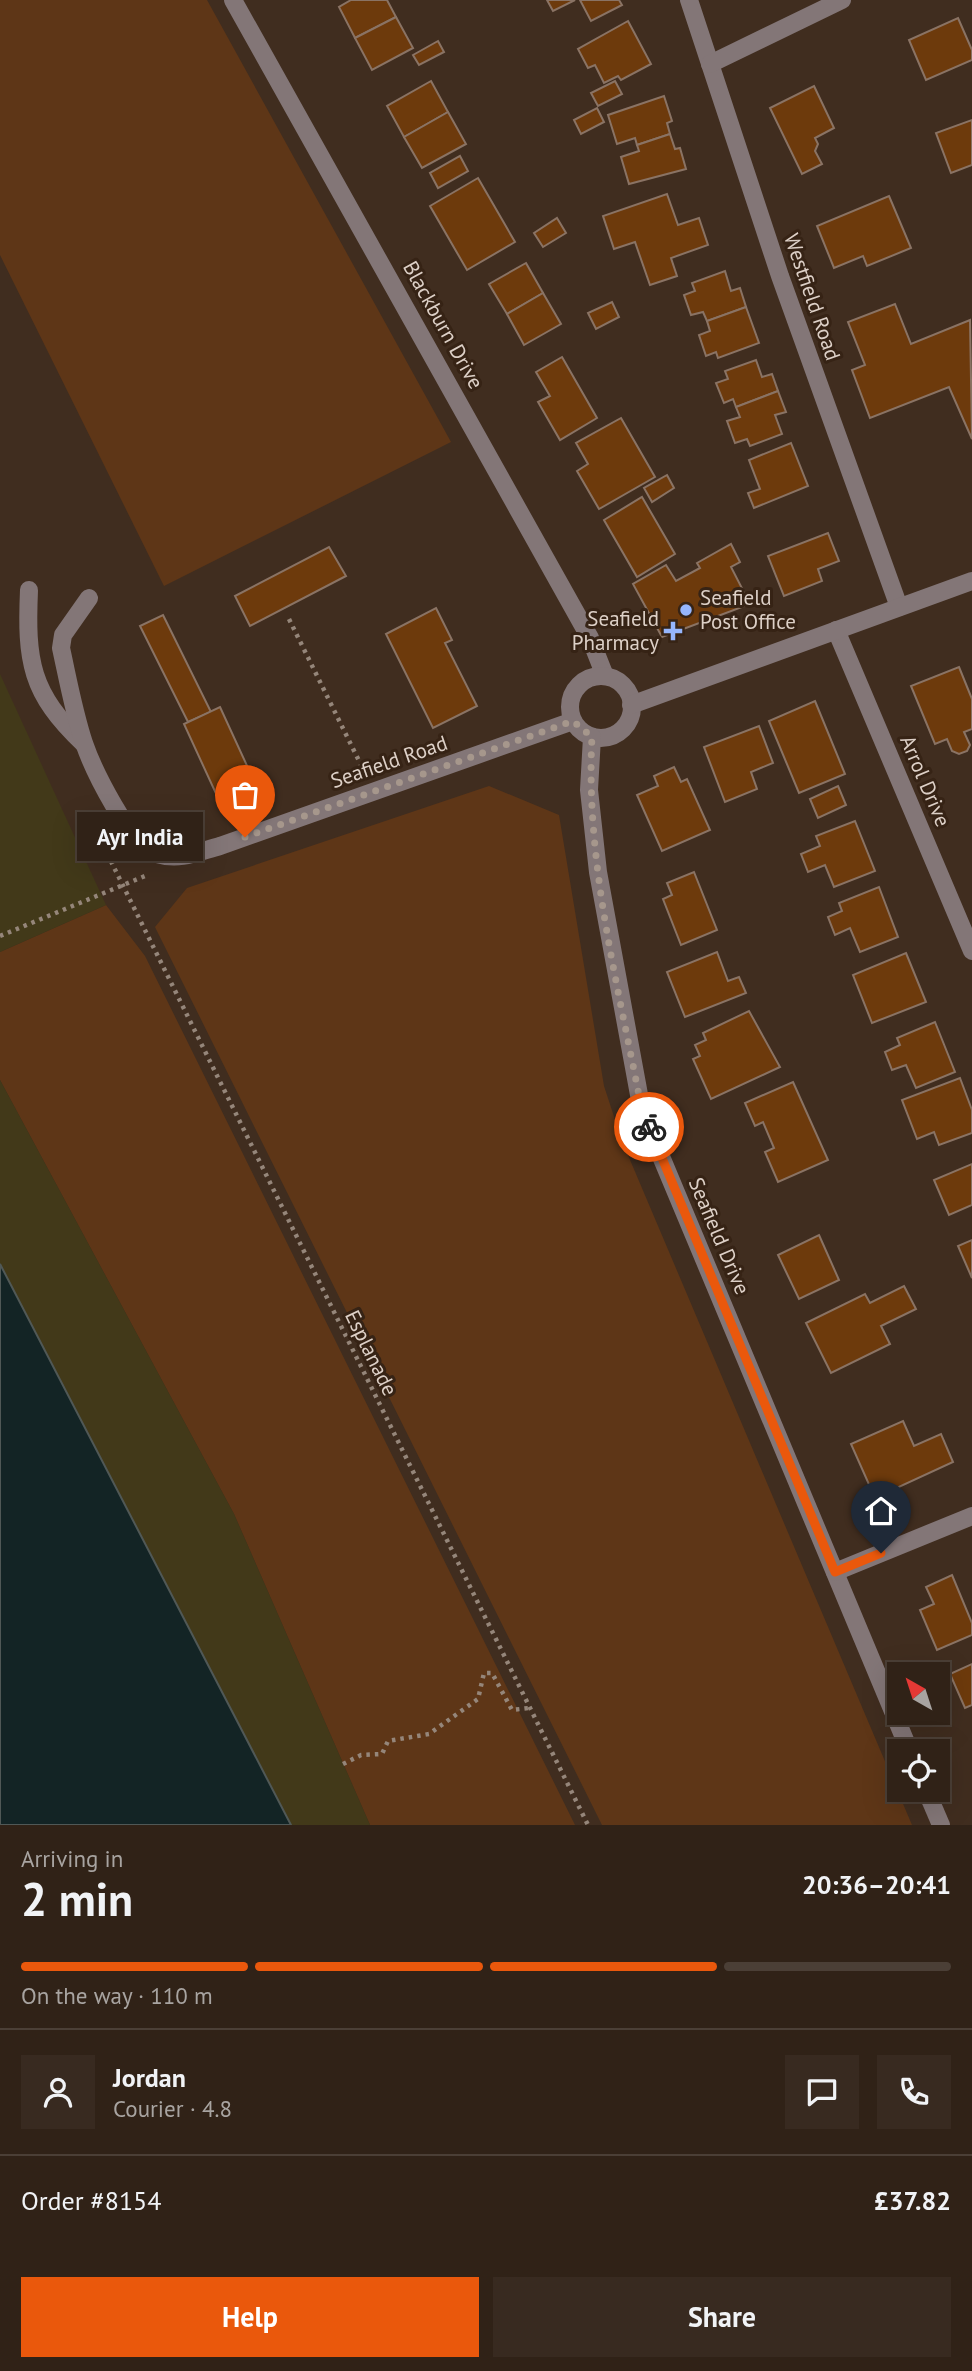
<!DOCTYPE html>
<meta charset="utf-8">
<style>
body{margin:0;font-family:"PT Sans",sans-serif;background:#382a20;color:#f1f3f6;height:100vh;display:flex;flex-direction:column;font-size:26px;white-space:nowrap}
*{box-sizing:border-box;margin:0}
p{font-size:23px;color:#a8a4a1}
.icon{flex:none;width:38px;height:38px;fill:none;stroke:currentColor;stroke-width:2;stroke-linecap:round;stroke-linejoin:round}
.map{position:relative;height:1825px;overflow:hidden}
.drawer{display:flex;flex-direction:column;background:#302217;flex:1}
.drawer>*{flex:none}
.needle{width:46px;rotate:321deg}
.buttons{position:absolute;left:887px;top:1662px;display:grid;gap:14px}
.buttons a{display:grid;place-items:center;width:63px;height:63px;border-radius:0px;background:#302217;box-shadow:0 7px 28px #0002,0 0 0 2px #4b3f36;font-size:35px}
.pin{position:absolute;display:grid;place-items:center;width:60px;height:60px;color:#fff;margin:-72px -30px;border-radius:50% 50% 50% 0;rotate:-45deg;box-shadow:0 0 7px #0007}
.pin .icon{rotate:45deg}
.courier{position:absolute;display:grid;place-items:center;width:70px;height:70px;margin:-35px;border:5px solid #ea580c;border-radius:50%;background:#fff;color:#222;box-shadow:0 2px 9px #0007}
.bubble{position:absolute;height:49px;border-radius:0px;background:#302217;box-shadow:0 7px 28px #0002,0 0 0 2px #4b3f36;font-size:23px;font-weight:800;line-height:49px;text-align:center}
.head em{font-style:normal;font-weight:800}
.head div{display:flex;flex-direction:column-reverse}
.head{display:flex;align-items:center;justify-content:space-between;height:119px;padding:0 21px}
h1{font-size:46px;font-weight:800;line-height:52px}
.bar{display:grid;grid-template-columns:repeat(4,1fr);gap:10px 7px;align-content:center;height:84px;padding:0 21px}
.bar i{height:9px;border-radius:5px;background:#4b3f36}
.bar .selected{background:#ea580c}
.bar p{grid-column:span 4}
.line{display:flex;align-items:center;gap:18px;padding:0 21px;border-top:2px solid #4b3f36}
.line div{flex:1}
.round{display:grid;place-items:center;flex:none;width:74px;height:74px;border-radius:0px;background:#382a20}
.action{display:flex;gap:14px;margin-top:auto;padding:14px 21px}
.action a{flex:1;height:80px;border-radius:0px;background:#ea580c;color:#fff;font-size:28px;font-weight:800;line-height:80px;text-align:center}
.action a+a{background:#382a20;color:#f1f3f6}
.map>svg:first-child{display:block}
</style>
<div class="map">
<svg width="972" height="1825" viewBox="0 0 972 1825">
<rect width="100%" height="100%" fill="#402d1f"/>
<g fill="#5e3617">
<path d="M0,0H207L451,442L164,586L0,255Z"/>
<path d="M489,786L559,815L604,1086L622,1141L912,1825H602L155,927L187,888Z"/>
<path d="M106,905L145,956L575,1825H370L234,1514L0,1080V952Z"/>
</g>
<g fill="#423919">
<path d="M0,674L106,905L0,952Z"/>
<path d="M0,1080L234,1514L370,1825H291L0,1264Z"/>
</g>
<path fill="#132425" stroke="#505856" stroke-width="2" d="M0,1264L291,1825H0Z"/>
<g fill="#6d3a0c" stroke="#8a7364" stroke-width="2">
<path d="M351,0H387L396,17L355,38L339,7Z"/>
<path d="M547,0H575L553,11Z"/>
<path d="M580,0H619L622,5L591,21Z"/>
<path d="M396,17L413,48L372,70L355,38Z"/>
<path d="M958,18L972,50V60L926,80L909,40Z"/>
<path d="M628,21L651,64L621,80L618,76L604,83L595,65L588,68L578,49Z"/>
<path d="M438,41L444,52L419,65L413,55Z"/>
<path d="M431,81L448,112L404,137L387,106Z"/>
<path d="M615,81L622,94L598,106L591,93Z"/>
<path d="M814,86L834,128L815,138L818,144L815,151L822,164L802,174L770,108Z"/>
<path d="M664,96L672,121L667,123L670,134L637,145L635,138L617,144L608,115Z"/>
<path d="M597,108L604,122L581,134L574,120Z"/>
<path d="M448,112L466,144L422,168L404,137Z"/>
<path d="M972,120V165L951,173L936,133Z"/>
<path d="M670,134L675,149L680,148L686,169L629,184L621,157L639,151L637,145Z"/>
<path d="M460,156L468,171L438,188L430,173Z"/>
<path d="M478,178L515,242L467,270L430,206Z"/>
<path d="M667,194L678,225L699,218L708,245L671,258L677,276L650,285L635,242L614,249L603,216Z"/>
<path d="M889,196L911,248L867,266L863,256L834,268L817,226Z"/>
<path d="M557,218L566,233L543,247L534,233Z"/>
<path d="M526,263L543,293L507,314L489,284Z"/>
<path d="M725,271L731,291L740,288L746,307L707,321L703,312L691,315L684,295L695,291L692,283Z"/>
<path d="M543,293L561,324L524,345L507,314Z"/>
<path d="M612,302L619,317L596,329L588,313Z"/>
<path d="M895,304L911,344L970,320L972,439L949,387L870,418L852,370L865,365L848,322Z"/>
<path d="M746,307L759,343L718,358L716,352L706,356L699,335L710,331L707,321Z"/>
<path d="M562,357L597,418L560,440L538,402L550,396L536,372Z"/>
<path d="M756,360L762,377L772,374L778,391L736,407L733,399L724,403L716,383L728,379L725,371Z"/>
<path d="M778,391L786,412L775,415L782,434L750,446L747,439L735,443L727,421L740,417L736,407Z"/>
<path d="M621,418L655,477L599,509L577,471L588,464L576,443Z"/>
<path d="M791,443L808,486L754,508L748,493L760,489L749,460Z"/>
<path d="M667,475L674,488L652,502L644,488Z"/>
<path d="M642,497L675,554L637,577L604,520Z"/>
<path d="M828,533L839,561L818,569L822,581L784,596L768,556Z"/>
<path d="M731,544L740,562L731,567L750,604L662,637L633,584L666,565L676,581L700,568L697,563Z"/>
<path d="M329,547L346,576L250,626L235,596Z"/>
<path d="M436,608L452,640L445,643L477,706L433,728L386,634Z"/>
<path d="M163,615L211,712L188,722L140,626Z"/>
<path d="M959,667L972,699V729L964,732L970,745L967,751L959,754L952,751L947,739L935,744L911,686Z"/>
<path d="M815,701L845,774L799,793L769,721Z"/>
<path d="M220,707L260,794L224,811L184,724Z"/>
<path d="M759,726L773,763L751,772L757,789L725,802L704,747Z"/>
<path d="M674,767L681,782L687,779L710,830L662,851L637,795L658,786L654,776Z"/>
<path d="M838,786L846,805L818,818L810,799Z"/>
<path d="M855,821L875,871L834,887L825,865L808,872L801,854L820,846L816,836Z"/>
<path d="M694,872L717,930L681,945L663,899L672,895L667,883Z"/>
<path d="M879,887L898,937L860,952L850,928L835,935L828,917L842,911L839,903Z"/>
<path d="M717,952L728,981L739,977L746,993L685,1017L667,972Z"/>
<path d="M906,953L926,1002L872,1023L853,975Z"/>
<path d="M749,1011L780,1067L711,1099L693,1059L700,1056L695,1045L706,1040L703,1033Z"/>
<path d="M935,1022L955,1072L916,1088L906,1065L892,1070L885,1052L900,1045L897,1038Z"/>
<path d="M960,1078L972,1110V1133L939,1145L934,1132L917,1139L902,1100Z"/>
<path d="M793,1082L828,1160L778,1182L765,1152L774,1148L763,1122L755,1126L745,1103Z"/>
<path d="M972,1164V1205L949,1215L934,1180Z"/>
<path d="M819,1235L839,1280L799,1299L778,1255Z"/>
<path d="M972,1240V1278L958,1246Z"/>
<path d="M904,1286L916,1309L881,1326L890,1344L831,1373L806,1323L865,1294L870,1303Z"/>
<path d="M903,1421L914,1446L941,1434L953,1462L875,1498L851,1444Z"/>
<path d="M952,1575L972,1623V1635L937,1650L920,1610L934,1604L926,1587Z"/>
<path d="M972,1664V1705L965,1708L950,1674Z"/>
</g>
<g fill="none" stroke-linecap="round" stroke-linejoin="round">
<g stroke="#95867a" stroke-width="4.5" stroke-dasharray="3.5 5" stroke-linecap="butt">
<path d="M289,619L363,769"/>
<path d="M92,823L588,1825"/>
<path d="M0,936L145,876"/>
<path d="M343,1764L361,1755L382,1754L388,1741L429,1734L478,1699L484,1673H492L512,1710L529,1708"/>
</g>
<g stroke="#837677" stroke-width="18">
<path d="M233,0L590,638L605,676"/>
<path d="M689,0L780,276L899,607"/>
<path d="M710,64L842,0"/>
<path d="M29,590C26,661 30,693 84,744"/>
<path d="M89,598L63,635L61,648C68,680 74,713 84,743C93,769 130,846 157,854C180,861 198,852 220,846L573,721"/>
<path d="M836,630L972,951"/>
<circle cx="601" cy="707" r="31"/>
<path d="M631,705L972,581"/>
<path d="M592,737L589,790L598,872L642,1111L910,1752"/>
<path d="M835,1572L972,1516"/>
<path d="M926,1790L941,1825"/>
</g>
</g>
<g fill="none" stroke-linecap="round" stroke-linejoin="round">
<path stroke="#a6978c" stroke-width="7" stroke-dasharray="0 12.6" d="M245,837L573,721L592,737C585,862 619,989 642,1111L649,1127"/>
<path stroke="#ea580c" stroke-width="9" d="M649,1127L835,1572L881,1553"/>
</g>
<g fill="#96b6fd" stroke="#362315" stroke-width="2.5">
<circle cx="686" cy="610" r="7"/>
<path d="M669.5 620.5h7v7h7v7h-7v7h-7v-7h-7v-7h7z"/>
</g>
<g text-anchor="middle" stroke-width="6" stroke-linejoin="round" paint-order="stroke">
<g font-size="21" fill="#ddd0c7" stroke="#362315">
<text transform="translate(812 297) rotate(71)" y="7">Westfield Road</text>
<text transform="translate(443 325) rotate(61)" y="7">Blackburn Drive</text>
<text transform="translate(389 762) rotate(-19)" y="7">Seafield Road</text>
<text transform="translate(925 781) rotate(67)" y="7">Arrol Drive</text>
<text transform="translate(719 1236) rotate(67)" y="7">Seafield Drive</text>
<text transform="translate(371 1353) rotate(64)" y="7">Esplanade</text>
</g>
<g font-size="21" fill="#ddd0c7" stroke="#362315" text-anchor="start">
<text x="700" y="605">Seafield<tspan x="700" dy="24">Post Office</tspan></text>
<text x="659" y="626" text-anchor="end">Seafield<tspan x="659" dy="24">Pharmacy</tspan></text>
</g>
</g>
</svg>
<div class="buttons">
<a><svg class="needle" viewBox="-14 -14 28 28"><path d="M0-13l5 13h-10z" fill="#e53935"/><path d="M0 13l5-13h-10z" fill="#a8a4a1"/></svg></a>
<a><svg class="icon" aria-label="locate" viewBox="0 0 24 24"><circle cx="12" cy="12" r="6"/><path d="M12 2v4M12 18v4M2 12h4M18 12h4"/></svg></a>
</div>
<div class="pin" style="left:245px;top:837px;background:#ea580c"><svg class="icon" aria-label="bag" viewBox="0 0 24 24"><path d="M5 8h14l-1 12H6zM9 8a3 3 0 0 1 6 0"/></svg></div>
<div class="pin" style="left:881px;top:1553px;background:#1f2937"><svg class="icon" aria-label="home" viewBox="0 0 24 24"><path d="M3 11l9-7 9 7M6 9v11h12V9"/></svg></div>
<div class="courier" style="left:649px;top:1127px"><svg class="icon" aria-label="bike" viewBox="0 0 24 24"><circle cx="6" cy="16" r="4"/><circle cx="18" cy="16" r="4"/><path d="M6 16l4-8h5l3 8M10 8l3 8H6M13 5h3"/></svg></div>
<div class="bubble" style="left:77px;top:812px;width:126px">Ayr India</div>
</div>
<section class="drawer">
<div class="head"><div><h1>2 min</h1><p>Arriving in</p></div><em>20:36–20:41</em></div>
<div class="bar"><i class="selected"></i><i class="selected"></i><i class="selected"></i><i></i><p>On the way · 110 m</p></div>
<div class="line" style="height:126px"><a class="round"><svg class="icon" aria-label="person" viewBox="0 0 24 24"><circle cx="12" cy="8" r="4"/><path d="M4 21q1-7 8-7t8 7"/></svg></a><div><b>Jordan</b><p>Courier · 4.8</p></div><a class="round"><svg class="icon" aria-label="chat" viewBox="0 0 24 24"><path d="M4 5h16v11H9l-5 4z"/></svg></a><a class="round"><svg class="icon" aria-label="phone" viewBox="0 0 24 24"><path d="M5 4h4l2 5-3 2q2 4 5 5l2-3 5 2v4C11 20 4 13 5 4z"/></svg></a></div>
<div class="line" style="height:91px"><div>Order #8154</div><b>£37.82</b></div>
<div class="action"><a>Help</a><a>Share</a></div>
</section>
